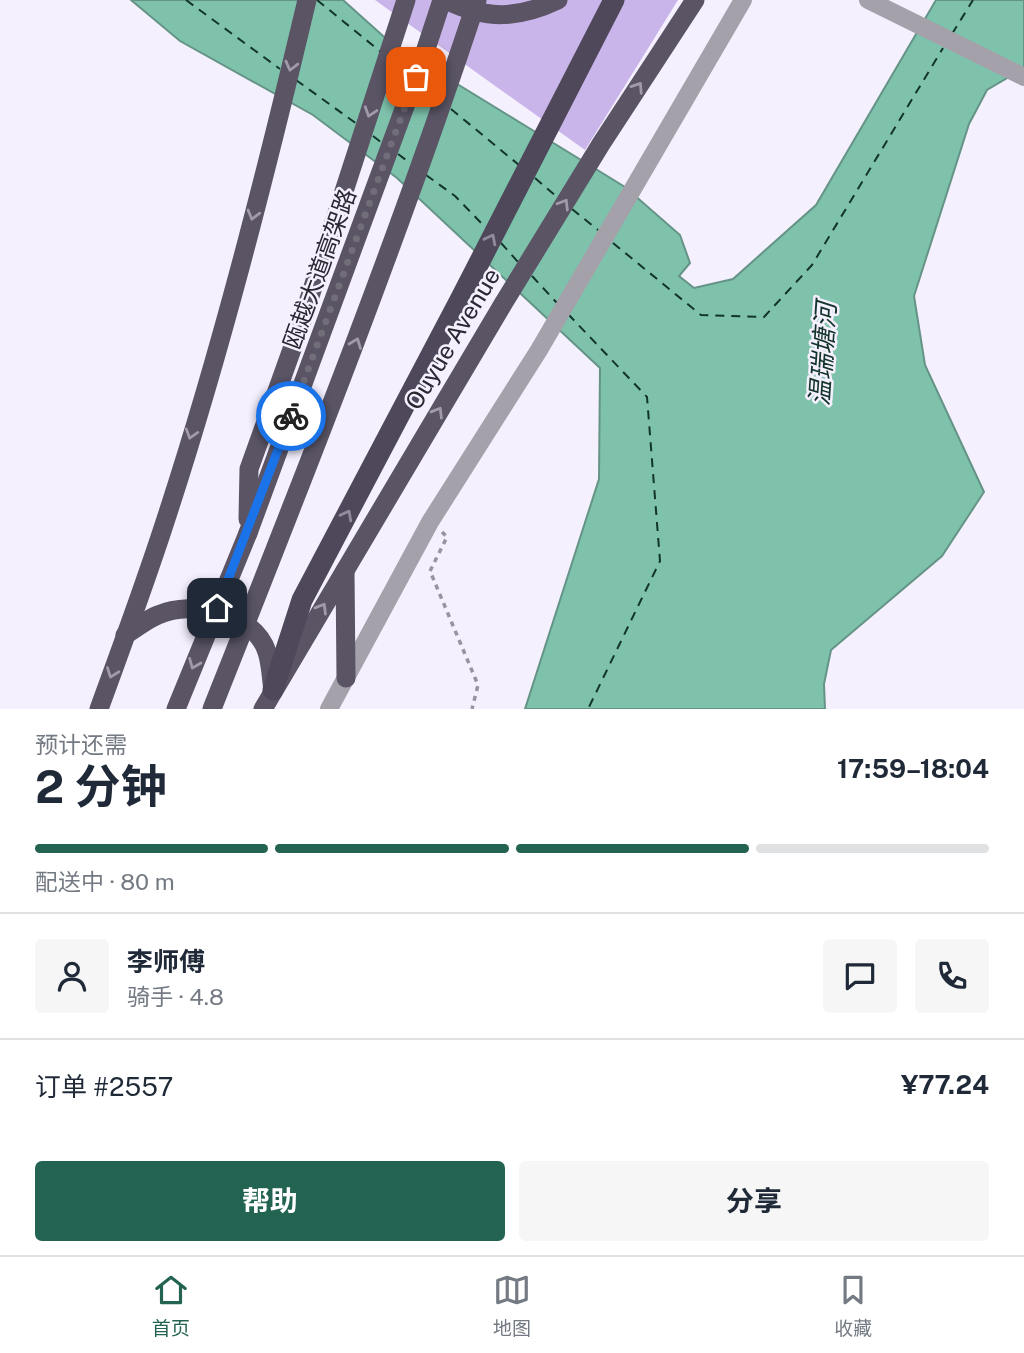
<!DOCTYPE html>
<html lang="zh">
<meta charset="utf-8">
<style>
body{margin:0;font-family:"Public Sans","Noto Sans SC",sans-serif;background:#f6f6f7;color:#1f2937;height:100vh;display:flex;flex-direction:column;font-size:26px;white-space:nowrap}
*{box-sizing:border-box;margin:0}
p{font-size:23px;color:#747a83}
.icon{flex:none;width:38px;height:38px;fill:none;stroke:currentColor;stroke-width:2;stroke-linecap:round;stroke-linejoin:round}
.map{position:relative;height:709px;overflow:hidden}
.sheet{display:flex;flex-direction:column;background:#fff;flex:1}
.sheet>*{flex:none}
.pin{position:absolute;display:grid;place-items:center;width:60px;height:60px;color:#fff;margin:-30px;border-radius:14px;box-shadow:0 4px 10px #0006}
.courier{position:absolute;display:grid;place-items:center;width:70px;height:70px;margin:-35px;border:5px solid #1a73e8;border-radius:50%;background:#fff;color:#222;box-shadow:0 2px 9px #0007}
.head em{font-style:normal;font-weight:700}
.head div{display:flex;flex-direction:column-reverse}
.head{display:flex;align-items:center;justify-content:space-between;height:119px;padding:0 35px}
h1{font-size:46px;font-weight:700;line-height:52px}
.bar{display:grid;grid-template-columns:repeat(4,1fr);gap:10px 7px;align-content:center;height:84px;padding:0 35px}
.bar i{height:9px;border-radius:5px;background:#e0e1e3}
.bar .selected{background:#236351}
.bar p{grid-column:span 4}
.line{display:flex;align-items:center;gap:18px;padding:0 35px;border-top:2px solid #e0e1e3}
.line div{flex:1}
.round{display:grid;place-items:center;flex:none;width:74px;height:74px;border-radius:7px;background:#f6f6f7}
.cta{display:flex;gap:14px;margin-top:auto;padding:14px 35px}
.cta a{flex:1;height:80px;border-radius:7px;background:#236351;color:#fff;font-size:28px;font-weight:700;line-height:80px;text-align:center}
.cta a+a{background:#f6f6f7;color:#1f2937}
.dock{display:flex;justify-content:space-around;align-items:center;height:98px;border-top:2px solid #e0e1e3;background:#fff;font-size:19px;color:#747a83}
.dock a{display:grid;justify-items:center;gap:4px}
.dock .selected{color:#236351}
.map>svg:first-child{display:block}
</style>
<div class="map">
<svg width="1024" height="709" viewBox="0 0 1024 709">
<rect width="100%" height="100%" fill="#f5f0fe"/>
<path fill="#c9b5e9" d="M375,0H678L585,150Z"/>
<path fill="#7ec2ac" stroke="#659487" stroke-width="2" d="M131,0H343L392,44L625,187L680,235L690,263L679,276L694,288L733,279L816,205L936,0H1024V68L987,90L969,124L914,296L925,365L984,492L942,556L831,650L824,684L825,709H525L599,479L600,368L397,178L313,115L180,41Z"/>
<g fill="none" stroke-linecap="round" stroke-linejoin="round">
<g stroke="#13342a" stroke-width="2" stroke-dasharray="9 7" stroke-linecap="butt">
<path d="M186,0L280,69"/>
<path d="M317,0L381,52"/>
<path d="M952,34L973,0"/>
<path d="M394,63L408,75"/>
<path d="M296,80L357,124"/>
<path d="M421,85L435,97"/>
<path d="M451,109L519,165"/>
<path d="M373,136L382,143"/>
<path d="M398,154L410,163"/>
<path d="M426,175L455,196L487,229"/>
<path d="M535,178L557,197"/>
<path d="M572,209L598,230"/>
<path d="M501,243L518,262"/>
<path d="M613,243L701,315L764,317L812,265L943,48"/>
<path d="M532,276L557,303"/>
<path d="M568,314L647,397L660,561L588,709"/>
</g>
<path stroke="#98949f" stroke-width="3.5" stroke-dasharray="5 5" stroke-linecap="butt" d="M442,532L447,537L430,571L478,685L472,709"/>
<g stroke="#a5a1ab" stroke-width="18">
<path d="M868,0L1024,77"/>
<path d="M329,709L430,522L539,350L743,0"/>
</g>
<g stroke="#5a5465" stroke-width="19">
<path d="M446,0C486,20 518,19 558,0"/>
<path d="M248,519L249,469L301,324L406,0"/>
<path d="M248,533L425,52L442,0"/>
<path d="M345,571L346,678"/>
<path d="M125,635C136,629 147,619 158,615C193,600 254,612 267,652C271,664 271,678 273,690"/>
<path d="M99,709C121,649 143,589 163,528C220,355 265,177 307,0"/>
<path d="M263,709L503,304L601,144L695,0"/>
</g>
<path stroke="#4f485a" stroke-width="21" d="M273,690L302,600L460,300L614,0"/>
<g stroke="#5a5465" stroke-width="19">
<path d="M176,709L248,533"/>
<path d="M212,709C305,474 398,240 477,0"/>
</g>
</g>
<defs><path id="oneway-chevron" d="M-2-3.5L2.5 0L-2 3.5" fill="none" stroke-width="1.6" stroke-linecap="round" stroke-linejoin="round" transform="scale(1.75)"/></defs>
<g stroke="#a09aaa">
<use href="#oneway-chevron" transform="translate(291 66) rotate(104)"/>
<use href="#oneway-chevron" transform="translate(638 87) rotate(-57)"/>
<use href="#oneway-chevron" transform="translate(370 112) rotate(108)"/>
<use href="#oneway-chevron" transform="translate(564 204) rotate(-58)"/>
<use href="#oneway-chevron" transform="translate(253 215) rotate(105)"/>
<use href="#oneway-chevron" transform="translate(356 343) rotate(-69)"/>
<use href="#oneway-chevron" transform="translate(438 412) rotate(-59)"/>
<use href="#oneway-chevron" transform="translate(191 434) rotate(107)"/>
<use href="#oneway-chevron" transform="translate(322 608) rotate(-59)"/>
<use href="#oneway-chevron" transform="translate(194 664) rotate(112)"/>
<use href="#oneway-chevron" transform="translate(112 673) rotate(110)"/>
</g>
<g stroke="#918b9c">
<use href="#oneway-chevron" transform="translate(491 239) rotate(-63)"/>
<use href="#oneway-chevron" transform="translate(347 515) rotate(-62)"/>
</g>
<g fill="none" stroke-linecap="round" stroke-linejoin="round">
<path stroke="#726e79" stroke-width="7" stroke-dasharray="0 12.6" d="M291,416L416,77"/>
<path stroke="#1a73e8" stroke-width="9" d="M217,608L291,416"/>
</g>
<g text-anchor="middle" stroke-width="5" stroke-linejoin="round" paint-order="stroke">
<g font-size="24" fill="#2c2831" stroke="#f5f0fe">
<text transform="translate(320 269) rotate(-70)" y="8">瓯越大道高架路</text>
<text transform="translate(453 339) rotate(-59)" y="8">Ouyue Avenue</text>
</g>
<g font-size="26" font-style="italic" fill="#13342a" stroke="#f5f0fe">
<text transform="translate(823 354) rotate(-86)" y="9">温瑞塘河</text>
</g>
</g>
</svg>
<div class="pin" style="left:416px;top:77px;background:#ea580c"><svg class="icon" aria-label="bag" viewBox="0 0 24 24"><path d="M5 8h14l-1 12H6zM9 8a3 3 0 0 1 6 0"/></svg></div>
<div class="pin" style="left:217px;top:608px;background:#1f2937"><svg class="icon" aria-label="home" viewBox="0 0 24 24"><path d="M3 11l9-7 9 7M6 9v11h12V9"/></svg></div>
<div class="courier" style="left:291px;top:416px"><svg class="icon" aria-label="bike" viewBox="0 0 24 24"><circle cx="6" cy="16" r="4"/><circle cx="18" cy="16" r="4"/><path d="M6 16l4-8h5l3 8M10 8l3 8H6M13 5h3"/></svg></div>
</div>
<section class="sheet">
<div class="head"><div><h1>2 分钟</h1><p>预计还需</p></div><em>17:59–18:04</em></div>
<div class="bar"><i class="selected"></i><i class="selected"></i><i class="selected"></i><i></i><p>配送中 · 80 m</p></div>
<div class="line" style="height:126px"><a class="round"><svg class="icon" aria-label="person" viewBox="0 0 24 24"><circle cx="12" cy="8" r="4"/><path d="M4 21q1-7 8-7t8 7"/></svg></a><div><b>李师傅</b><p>骑手 · 4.8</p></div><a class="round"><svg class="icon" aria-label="chat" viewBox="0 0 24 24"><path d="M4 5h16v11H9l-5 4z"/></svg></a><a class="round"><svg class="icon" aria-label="phone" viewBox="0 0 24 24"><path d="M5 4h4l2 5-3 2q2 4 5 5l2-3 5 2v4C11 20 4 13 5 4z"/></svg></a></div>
<div class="line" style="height:91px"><div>订单 #2557</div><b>¥77.24</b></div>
<div class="cta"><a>帮助</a><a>分享</a></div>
</section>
<nav class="dock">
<a class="selected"><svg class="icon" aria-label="home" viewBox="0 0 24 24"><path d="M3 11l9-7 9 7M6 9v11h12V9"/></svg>首页</a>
<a><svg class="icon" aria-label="map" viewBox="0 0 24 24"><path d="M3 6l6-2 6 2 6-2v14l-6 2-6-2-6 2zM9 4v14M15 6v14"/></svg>地图</a>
<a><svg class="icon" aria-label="saved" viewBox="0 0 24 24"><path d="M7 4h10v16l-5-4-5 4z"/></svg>收藏</a>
</nav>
